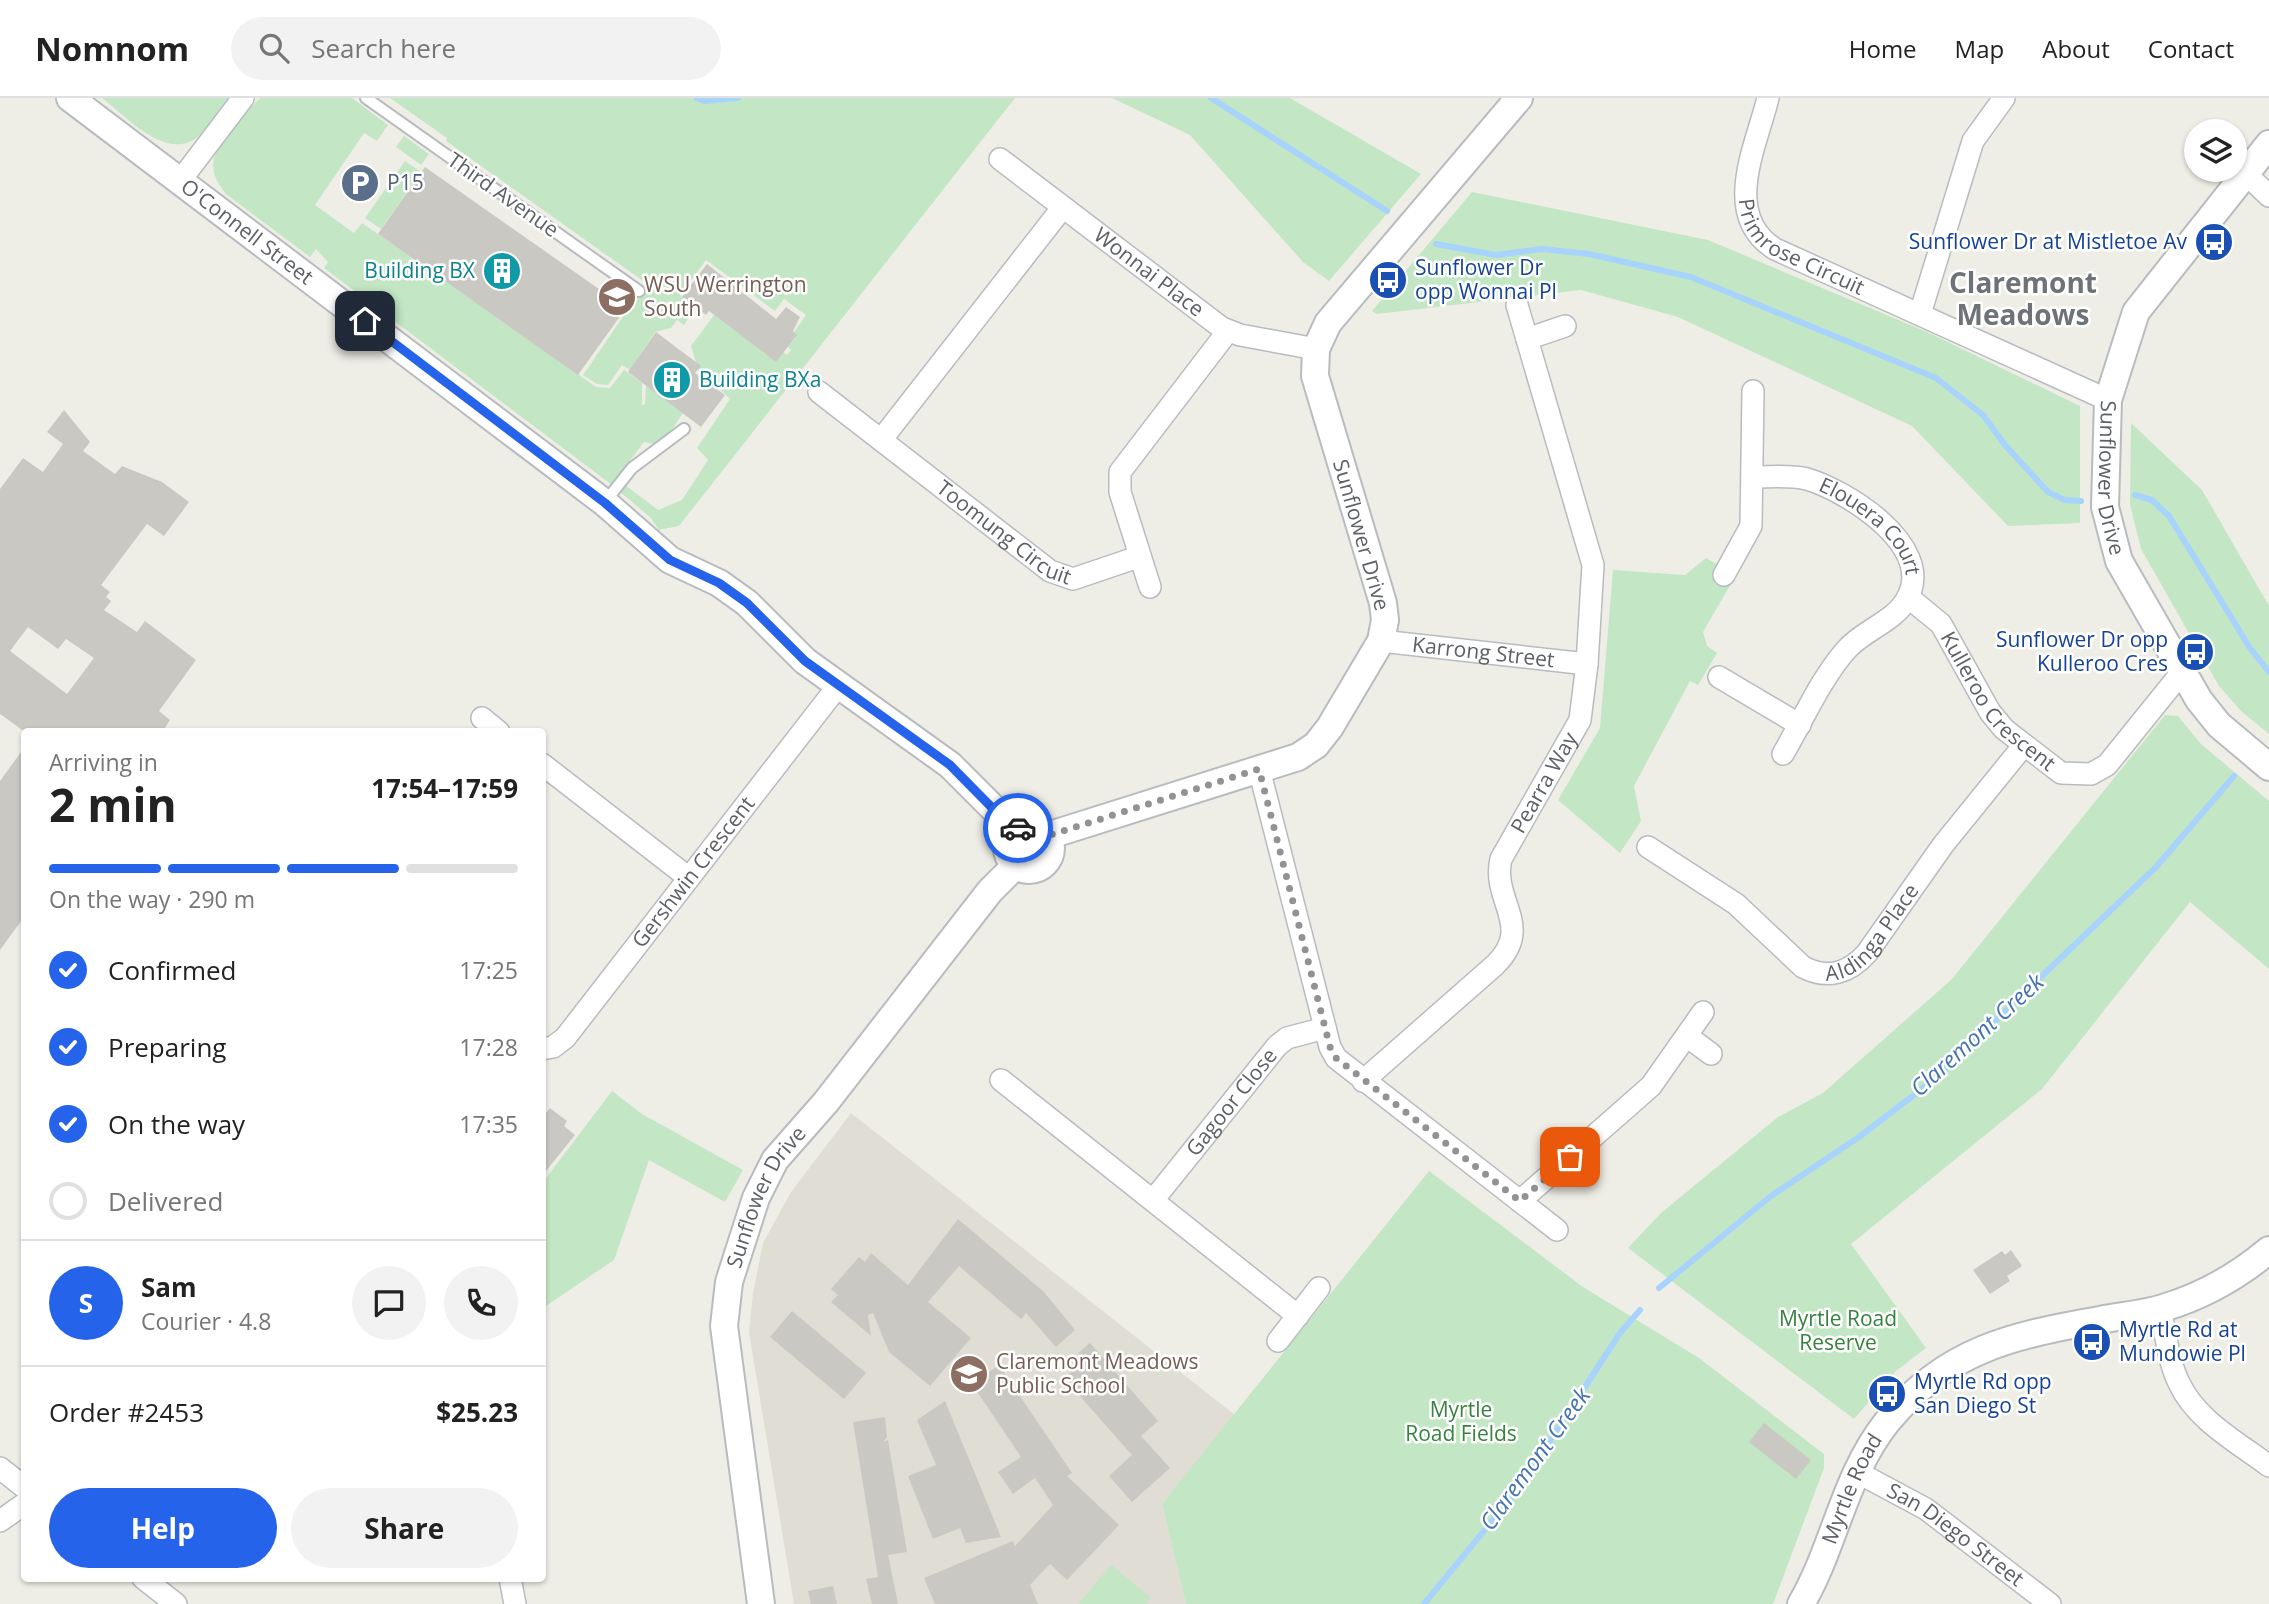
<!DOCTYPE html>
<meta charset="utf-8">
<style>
body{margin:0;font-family:"Open Sans",sans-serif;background:#f2f2f2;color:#222;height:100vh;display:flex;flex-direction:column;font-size:26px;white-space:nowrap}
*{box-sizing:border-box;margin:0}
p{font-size:23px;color:#767676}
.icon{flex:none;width:38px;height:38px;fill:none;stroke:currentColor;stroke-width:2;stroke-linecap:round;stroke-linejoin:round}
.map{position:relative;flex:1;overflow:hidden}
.details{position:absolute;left:21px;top:630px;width:525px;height:854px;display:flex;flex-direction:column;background:#fff;border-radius:7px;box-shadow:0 2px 5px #0004}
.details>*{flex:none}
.controls{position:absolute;left:2184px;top:21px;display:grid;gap:14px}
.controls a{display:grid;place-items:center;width:63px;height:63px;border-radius:50%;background:#fff;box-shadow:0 2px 5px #0004;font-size:35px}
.pin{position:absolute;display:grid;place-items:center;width:60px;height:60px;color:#fff;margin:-30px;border-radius:14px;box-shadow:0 4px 10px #0006}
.courier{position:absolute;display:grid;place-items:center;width:70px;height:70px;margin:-35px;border:5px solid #2563eb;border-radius:50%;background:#fff;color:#222;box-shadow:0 2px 9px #0007}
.head em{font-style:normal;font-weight:700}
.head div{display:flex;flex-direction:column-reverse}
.head{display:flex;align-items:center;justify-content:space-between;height:119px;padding:0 28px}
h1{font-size:46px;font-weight:700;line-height:52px}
.bar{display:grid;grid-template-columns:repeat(4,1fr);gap:10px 7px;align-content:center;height:84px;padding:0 28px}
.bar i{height:9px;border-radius:5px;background:#e0e0e0}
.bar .current{background:#2563eb}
.bar p{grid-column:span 4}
.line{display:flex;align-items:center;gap:18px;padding:0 28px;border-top:2px solid #e0e0e0}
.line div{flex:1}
.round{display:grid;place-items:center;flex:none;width:74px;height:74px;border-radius:37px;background:#f2f2f2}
ol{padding:0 28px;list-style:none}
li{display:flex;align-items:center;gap:21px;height:77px}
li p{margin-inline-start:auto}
li .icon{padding:7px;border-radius:50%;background:#2563eb;color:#fff;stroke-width:4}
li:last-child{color:#767676}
li i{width:38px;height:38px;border:4px solid #e0e0e0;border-radius:50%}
.button{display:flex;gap:14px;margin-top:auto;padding:14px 28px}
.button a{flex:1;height:80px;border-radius:42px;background:#2563eb;color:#fff;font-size:28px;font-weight:700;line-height:80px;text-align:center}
.button a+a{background:#f2f2f2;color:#222}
header{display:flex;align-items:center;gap:42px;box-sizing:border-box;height:98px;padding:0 35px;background:#fff;border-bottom:2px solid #e0e0e0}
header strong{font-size:33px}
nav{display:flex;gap:38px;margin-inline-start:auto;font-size:24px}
.search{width:490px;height:63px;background:#f2f2f2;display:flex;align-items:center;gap:18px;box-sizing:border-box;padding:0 24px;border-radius:38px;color:#767676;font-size:26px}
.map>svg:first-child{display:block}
</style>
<header>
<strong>Nomnom</strong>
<div class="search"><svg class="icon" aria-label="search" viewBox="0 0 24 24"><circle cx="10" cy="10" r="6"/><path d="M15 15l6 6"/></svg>Search here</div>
<nav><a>Home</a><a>Map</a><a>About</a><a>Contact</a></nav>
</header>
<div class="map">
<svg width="2269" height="1506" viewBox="0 0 2269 1506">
<rect width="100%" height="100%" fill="#efeee6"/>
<path fill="#dfddd4" d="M851,1015L1235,1317L1162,1406L1186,1506H794L749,1234L753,1195L763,1145L791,1094Z"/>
<g fill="#c3e6c5">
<path d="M102,0H230C221,12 212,28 199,38C167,65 127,19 102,0Z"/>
<path d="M261,0H352L388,27L377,43L364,35L315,107L354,135L362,125L596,289L610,290L624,272L642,285V307L645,306L646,287L683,315L667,339L654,346L644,344L612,387L324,170L328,164L316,151L310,159L226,96C218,86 211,75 214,61C218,46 248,9 261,0Z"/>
<path d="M390,0H1015L679,428L659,432L650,419L620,394L625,387L658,412L682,402L708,362L697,350L730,301L712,283L700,278L691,248L714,217L776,263L783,254L787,257L791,252L788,249L797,237L794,234L806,217L784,201L775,213L706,162L680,197L684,200L680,206L692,215L684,227L677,222L671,230L655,234L630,272L622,267L608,287L597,286L583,277L646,185L446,43L447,40Z"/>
<path d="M1112,0H1290L1421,76L1329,183L1303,164L1190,37Z"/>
<path d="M404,38L429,56L421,67L396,49Z"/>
<path d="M405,63L421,74L381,131L365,120Z"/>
<path d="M1472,94L1708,142L1927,234L2080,308V425L2008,428L1912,328L1678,219L1581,192L1377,216L1372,213Z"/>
<path d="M2131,325L2202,392L2269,508V636L2241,613L2219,588L2141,451L2130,407Z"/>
<path d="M1706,460L1736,477L1703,534L1707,548L1717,555L1698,587L1690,583L1634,688L1641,723L1620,755L1558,702L1600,630L1613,472L1685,477Z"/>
<path d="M2165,617L2178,618L2201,646L2269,703V871L2190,804L2042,991L1851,1146L1926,1250L1896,1273L1854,1321L1628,1150L1661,1115L1778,1019L1823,995L1952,881Z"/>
<path d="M612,993L642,1016L743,1072L725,1104L649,1062L614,1162L543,1210V1084Z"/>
<path d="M1429,1073L1583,1189L1699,1260L1824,1356V1370L1773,1506H1186L1162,1406Z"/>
<path d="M1111,1467L1151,1500L1146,1506H1079Z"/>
</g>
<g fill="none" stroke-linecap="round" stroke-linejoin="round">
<g stroke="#a8d3fd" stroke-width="6">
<path d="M697,0L704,3L738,0"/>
<path d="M1211,0L1387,113"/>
<path d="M1436,146L1496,157L1542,151L1589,156L1691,179L1936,280L1983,317L2005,347L2048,394L2065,402L2081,403"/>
<path d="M2135,397L2152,402L2169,418L2250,550L2269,574"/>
<path d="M1659,1190L1771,1098L1859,1039L1931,984L2156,769L2234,678"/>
<path d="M1424,1506L1520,1389L1620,1235L1640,1212"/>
</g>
</g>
<g fill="#cac8c3" fill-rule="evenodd">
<path d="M425,69L626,210L578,277L378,136Z"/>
<path d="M707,166L776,221L786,209L800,219L793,233L797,237L776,264L709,213L706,217L682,199Z"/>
<path d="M656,234L701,268L695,275L725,297L701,329L628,274Z"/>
<path d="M64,312L90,344L83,353L115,376L122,368L162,384L189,404L164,438L147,426L101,487L110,494L106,499L111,503L104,512L137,534L145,523L196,562L159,613L170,622L162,634H25L0,616V391L23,360L43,374L63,346L47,334ZM28,529L58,551L66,541L94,560L67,596L10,553Z"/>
<path d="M24,650V819L0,852V683Z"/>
<path d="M550,1010L567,1023L564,1028L575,1037L542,1078V1020Z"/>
<path d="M958,1121L1044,1194L1075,1232L1056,1249L1026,1215L1021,1221L959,1168L928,1204L971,1240L930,1288L889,1254L873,1215L868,1217L871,1238L831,1204L838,1197L831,1191L859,1159L865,1164L871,1155L908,1187Z"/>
<path d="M2011,1152L2022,1168L2007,1178L2010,1183L1990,1196L1973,1172L2002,1153L2005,1157Z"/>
<path d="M792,1213L866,1275L844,1301L770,1239Z"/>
<path d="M1090,1245L1158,1323L1141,1338L1170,1370L1132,1404L1109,1378L1132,1357L1064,1280L1085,1262L1078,1255Z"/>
<path d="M999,1267L1072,1375L1067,1378L1119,1427L1067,1482L1050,1466L1030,1487L1038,1506H935L924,1480L1013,1443L1015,1448L1053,1407L1035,1380L1013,1396L998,1374L1021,1359L972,1286Z"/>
<path d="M945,1303L983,1395L1001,1439L966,1445L960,1430L933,1441L908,1378L936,1367L917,1322Z"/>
<path d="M885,1319L887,1339L883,1344L888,1342L907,1454L888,1457L898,1506H872L866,1481L878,1479L853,1324Z"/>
<path d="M1764,1325L1811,1362L1796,1381L1749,1344Z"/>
<path d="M833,1488L837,1506H811L808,1493Z"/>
</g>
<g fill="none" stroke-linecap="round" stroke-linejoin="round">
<defs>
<g id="service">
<path d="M366,0L639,193"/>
<path d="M605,404L632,370L684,331"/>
</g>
<g id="minor">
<path id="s1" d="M1768,0C1756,49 1721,117 1775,151L2108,302"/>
<path id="s2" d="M1000,61L1222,230L1240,237L1316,251"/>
<path d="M2245,75L2269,98"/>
<path d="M180,83L243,0"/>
<path d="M1920,216L1973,43L2004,0"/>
<path d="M1527,241L1565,228"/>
<path id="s3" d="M819,294L1050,473L1073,481L1138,459"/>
<path d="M881,342L1063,109"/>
<path id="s4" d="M1754,379C1771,379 1791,377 1807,381C1847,393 1934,447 1908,499C1895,524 1865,531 1847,551C1821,580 1803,622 1783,656"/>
<path d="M1724,477L1751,428L1753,293"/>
<path d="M1150,489L1120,394V374L1228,233"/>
<path id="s5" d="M1908,499L1941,526L1990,614L2004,631L2061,675L2091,676L2107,667L2182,574"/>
<path id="s6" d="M1381,543L1587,566"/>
<path d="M1719,579L1800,627"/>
<path d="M482,620L499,634"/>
<path d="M542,666L689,780"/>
<path d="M1259,671L1330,949L1336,960L1557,1132"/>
<path id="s7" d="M1648,749L1736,806L1803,869C1828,882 1849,875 1867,855L1943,747L2024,647"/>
<path d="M1688,939L1711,956"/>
<path id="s8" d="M542,951L553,949L565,940L838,588"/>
<path d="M1001,982L1298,1218"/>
<path id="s9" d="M1363,983L1495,867C1535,828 1491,803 1501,761L1580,622L1587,566L1593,467L1517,207"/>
<path id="s10" d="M1154,1101L1277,948L1287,940L1325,930"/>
<path d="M1520,1103L1651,988L1703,914"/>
<path d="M2160,1211C2166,1235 2168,1263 2179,1285C2196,1322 2237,1344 2269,1368"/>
<path d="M1278,1243L1319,1190"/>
<path d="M0,1370L24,1389"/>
<path id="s11" d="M1857,1374L1926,1411L2050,1506"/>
<path d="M0,1423L24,1406"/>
<path d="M143,1480L176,1506"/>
<path d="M510,1480L515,1506"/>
</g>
<g id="tertiary">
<path id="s12" d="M70,0L605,405L670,462L719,485L747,505L805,563L950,667L1015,732"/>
<path id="s13" d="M2269,46L2136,214L2108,302L2105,409L2119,463L2199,602L2219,627L2269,669"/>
<circle cx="1029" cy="750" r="22"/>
<path d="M1047,738L1298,659L1316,647L1330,629L1381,543L1385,522L1383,505L1315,278L1316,251L1328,225L1519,0"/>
<path id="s14" d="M761,1506L724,1228L729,1184L756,1100L775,1062L826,1004L990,793L1015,768"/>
<path id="s15" d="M1801,1506C1835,1448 1844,1378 1887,1324C1945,1252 2013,1237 2100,1222C2121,1218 2143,1216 2163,1210C2203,1198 2237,1179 2269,1152"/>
</g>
</defs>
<use href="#service" stroke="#b8bbbf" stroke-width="14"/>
<use href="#minor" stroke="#b8bbbf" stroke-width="24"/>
<use href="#tertiary" stroke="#b8bbbf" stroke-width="30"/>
<use href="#service" stroke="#fff" stroke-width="10"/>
<use href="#minor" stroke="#fff" stroke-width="21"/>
<use href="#tertiary" stroke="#fff" stroke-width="26"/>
</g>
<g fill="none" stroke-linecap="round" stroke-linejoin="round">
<path stroke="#909293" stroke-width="7" stroke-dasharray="0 12.6" d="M1018,730L1036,729L1047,738L1259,671L1330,949L1336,960L1520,1103L1570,1059"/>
<path stroke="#2563eb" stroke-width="9" d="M365,223L605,405L670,462L719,485L747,505L805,563L950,667L1014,732L1018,730"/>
</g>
<defs>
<symbol id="parking-disc" viewBox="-11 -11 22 22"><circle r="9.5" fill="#5c6f8a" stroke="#fff"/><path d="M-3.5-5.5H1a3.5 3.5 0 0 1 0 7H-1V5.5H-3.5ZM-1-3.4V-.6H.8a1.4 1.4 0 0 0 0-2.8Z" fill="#fff"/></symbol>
<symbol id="bus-disc" viewBox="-11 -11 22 22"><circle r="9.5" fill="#1a4fb4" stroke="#fff"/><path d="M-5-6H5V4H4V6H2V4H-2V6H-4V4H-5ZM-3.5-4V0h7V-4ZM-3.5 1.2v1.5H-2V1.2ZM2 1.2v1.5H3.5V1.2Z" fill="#fff"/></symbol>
<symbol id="building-disc" viewBox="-11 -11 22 22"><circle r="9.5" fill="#0f9aa8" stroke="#fff"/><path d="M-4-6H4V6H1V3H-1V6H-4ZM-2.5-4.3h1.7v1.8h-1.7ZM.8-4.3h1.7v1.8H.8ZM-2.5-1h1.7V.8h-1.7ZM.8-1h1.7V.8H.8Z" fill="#fff"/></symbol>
<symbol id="university-disc" viewBox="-11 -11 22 22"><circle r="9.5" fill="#8d6e63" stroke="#fff"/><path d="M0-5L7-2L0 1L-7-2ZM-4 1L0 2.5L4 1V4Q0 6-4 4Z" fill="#fff"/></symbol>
<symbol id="school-disc" viewBox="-11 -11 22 22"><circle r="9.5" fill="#8d6e63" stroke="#fff"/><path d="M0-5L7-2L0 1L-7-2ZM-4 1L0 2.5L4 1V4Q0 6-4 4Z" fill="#fff"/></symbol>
</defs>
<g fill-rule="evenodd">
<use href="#parking-disc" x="338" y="63" width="44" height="44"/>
<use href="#bus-disc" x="2192" y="122" width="44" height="44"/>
<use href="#building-disc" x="480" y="151" width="44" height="44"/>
<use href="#bus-disc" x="1366" y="160" width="44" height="44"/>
<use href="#university-disc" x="595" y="177" width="44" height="44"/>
<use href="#building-disc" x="650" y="260" width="44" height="44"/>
<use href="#bus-disc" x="2173" y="532" width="44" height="44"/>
<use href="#bus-disc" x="2070" y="1222" width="44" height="44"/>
<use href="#school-disc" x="947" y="1254" width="44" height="44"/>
<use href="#bus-disc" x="1865" y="1274" width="44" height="44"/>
</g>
<g text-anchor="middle" stroke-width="5" stroke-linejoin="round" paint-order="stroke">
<g font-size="21" fill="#4e5e75" stroke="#fff" text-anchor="start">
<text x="387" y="92">P15</text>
</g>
<g font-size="21" fill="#5d6166" stroke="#fff">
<text transform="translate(503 97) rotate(35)" y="7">Third Avenue</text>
<text dy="7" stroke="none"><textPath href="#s12" startOffset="222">O'Connell Street</textPath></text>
<text dy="7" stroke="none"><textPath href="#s1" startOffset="182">Primrose Circuit</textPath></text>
<text dy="7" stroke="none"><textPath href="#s2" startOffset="187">Wonnai Place</textPath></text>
<text dy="7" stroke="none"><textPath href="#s13" startOffset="385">Sunflower Drive</textPath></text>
<text dy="7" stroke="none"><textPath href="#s3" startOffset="233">Toomung Circuit</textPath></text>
<text dy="7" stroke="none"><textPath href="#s4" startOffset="135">Elouera Court</textPath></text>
<text transform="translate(1361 437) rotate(74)" y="7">Sunflower Drive</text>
<text dy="7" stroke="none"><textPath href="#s6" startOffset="103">Karrong Street</textPath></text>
<text dy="7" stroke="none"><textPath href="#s5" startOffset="140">Kulleroo Crescent</textPath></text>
<text dy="7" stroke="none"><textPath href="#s9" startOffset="376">Pearra Way</textPath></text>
<text dy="7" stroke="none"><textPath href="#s8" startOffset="236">Gershwin Crescent</textPath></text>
<text dy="7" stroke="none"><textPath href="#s7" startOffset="285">Aldinga Place</textPath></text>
<text dy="7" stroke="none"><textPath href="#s10" startOffset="124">Gagoor Close</textPath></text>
<text dy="7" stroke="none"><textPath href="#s14" startOffset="418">Sunflower Drive</textPath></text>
<text dy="7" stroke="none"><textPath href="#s15" startOffset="126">Myrtle Road</textPath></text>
<text dy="7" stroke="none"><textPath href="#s11" startOffset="117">San Diego Street</textPath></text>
</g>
<g font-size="21" fill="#164399" stroke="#fff" text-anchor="start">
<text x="2187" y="151" text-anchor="end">Sunflower Dr at Mistletoe Av</text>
<text x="1415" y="177">Sunflower Dr<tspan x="1415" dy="24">opp Wonnai Pl</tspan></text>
<text x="2168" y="549" text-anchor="end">Sunflower Dr opp<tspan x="2168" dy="24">Kulleroo Cres</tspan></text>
<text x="2119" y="1239">Myrtle Rd at<tspan x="2119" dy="24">Mundowie Pl</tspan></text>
<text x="1914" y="1291">Myrtle Rd opp<tspan x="1914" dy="24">San Diego St</tspan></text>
</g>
<g font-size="21" fill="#0d838f" stroke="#fff" text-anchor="end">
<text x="475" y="180">Building BX</text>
<text x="699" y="289" text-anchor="start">Building BXa</text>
</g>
<g font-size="21" fill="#785e54" stroke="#fff" text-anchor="start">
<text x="644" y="194">WSU Werrington<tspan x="644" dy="24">South</tspan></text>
<text x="996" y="1271">Claremont Meadows<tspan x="996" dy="24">Public School</tspan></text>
</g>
<g font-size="21" fill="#37833f" stroke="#fff">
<text x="1838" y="1228">Myrtle Road<tspan x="1838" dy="24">Reserve</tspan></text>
<text x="1461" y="1319">Myrtle<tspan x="1461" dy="24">Road Fields</tspan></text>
</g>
<g font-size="23" font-style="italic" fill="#4473af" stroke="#fff">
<text transform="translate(1977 937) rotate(-42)" y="8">Claremont Creek</text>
<text transform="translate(1535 1361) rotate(-54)" y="8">Claremont Creek</text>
</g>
<g font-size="28" font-weight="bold" fill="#6e7378" stroke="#fff">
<text x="2023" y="195">Claremont<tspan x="2023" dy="32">Meadows</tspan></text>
</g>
</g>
</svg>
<div class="controls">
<a><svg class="icon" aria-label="layers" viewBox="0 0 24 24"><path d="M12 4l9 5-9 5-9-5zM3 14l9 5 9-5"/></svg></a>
</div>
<div class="pin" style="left:1570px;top:1059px;background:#ea580c"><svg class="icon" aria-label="bag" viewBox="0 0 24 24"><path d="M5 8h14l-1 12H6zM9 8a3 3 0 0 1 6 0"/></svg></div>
<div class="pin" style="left:365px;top:223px;background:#1f2937"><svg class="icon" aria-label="home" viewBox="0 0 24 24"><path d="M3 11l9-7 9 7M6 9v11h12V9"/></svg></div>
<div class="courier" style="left:1018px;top:730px"><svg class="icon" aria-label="car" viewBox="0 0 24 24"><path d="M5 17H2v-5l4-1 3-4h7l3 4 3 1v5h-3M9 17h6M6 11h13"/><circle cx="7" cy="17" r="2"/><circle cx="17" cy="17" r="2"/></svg></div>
<section class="details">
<div class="head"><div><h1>2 min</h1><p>Arriving in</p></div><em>17:54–17:59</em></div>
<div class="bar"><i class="current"></i><i class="current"></i><i class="current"></i><i></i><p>On the way · 290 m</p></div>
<ol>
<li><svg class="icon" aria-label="check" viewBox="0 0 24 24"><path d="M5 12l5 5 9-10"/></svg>Confirmed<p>17:25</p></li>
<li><svg class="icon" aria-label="check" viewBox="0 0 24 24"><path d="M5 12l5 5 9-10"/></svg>Preparing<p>17:28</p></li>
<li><svg class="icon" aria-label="check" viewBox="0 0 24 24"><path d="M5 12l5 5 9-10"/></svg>On the way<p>17:35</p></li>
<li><i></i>Delivered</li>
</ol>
<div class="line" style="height:126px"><b class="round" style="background:#2563eb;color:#fff">S</b><div><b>Sam</b><p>Courier · 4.8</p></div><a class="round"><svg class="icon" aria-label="chat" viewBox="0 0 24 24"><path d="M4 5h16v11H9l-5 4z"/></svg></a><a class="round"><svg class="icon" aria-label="phone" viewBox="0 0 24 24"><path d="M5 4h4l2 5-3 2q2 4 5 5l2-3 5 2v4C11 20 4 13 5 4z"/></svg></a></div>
<div class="line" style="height:91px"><div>Order #2453</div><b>$25.23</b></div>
<div class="button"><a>Help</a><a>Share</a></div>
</section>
</div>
